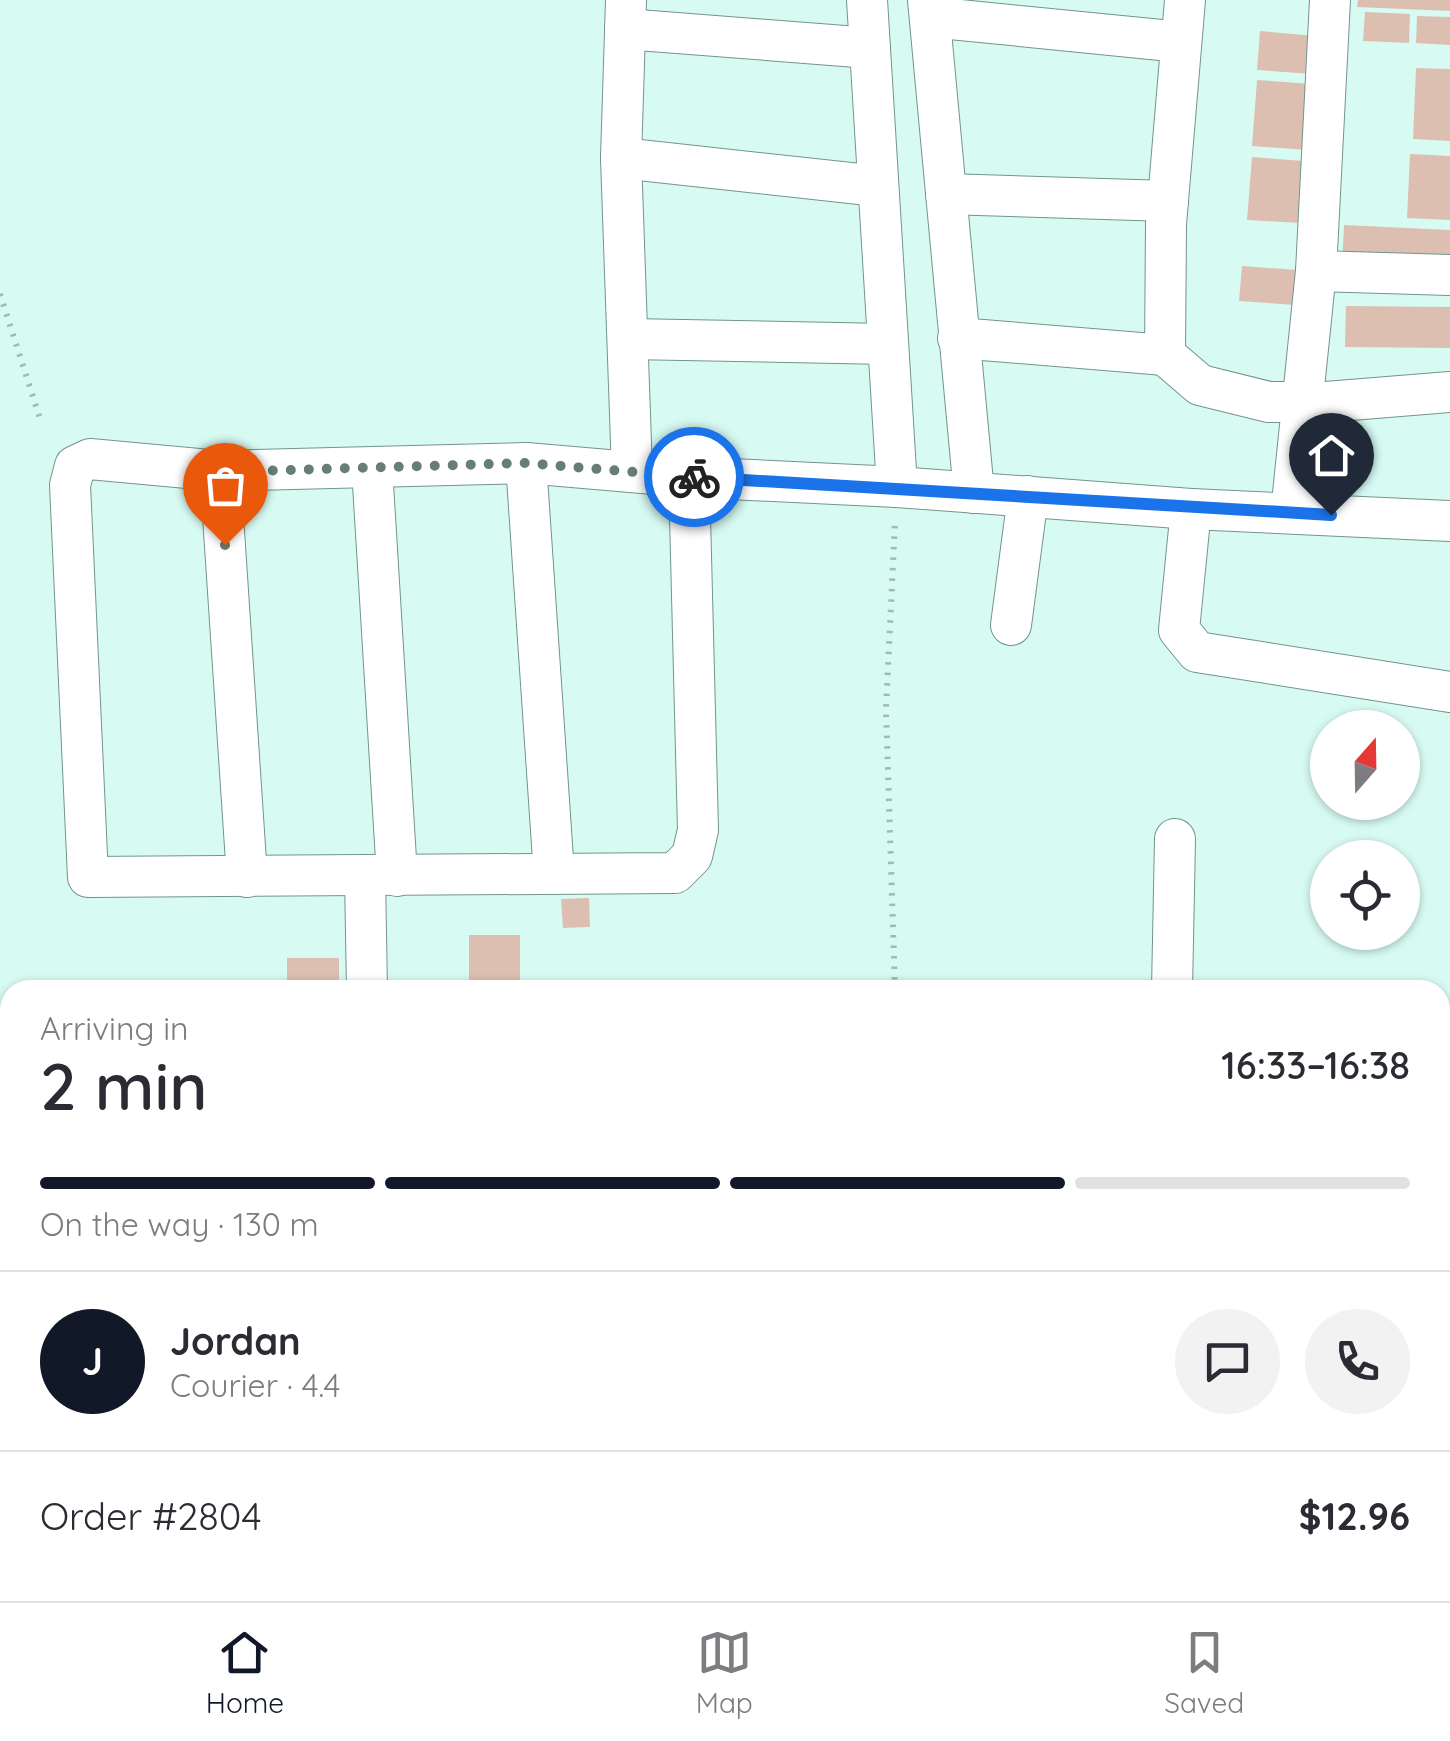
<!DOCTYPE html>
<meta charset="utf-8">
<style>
body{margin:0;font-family:Quicksand,sans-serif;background:#f2f2f3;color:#2b2b33;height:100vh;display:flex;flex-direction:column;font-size:38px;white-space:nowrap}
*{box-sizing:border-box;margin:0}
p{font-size:32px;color:#7c7c81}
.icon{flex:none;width:55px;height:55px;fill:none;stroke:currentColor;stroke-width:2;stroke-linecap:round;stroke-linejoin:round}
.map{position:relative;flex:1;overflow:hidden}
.sheet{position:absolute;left:0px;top:980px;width:1450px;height:622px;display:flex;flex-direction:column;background:#fff;border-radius:30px 30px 0 0;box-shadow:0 2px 8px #0004}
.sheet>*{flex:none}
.needle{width:65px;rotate:20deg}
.buttons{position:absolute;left:1310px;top:710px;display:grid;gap:20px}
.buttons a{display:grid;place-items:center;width:110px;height:110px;border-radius:50%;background:#fff;box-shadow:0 2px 8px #0004;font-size:50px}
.pin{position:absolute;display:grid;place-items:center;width:85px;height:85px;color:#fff;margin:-102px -42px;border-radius:50% 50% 50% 0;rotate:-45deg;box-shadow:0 0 10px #0007}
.pin .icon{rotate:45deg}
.courier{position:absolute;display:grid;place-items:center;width:100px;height:100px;margin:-50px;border:8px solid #1a73e8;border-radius:50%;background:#fff;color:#222;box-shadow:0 2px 12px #0007}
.overview em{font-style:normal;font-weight:600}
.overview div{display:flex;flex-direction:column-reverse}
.overview{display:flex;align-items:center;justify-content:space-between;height:170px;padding:0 40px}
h1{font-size:65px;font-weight:600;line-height:75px}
.bar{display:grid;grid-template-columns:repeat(4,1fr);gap:15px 10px;align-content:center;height:120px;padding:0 40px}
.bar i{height:12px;border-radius:8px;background:#e1e1e2}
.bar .selected{background:#111827}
.bar p{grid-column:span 4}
.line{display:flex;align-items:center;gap:25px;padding:0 40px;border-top:2px solid #e1e1e2}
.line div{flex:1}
.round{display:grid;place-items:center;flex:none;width:105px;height:105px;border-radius:52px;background:#f2f2f3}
.tabs{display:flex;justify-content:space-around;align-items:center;height:140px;border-top:2px solid #e1e1e2;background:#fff;font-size:28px;color:#7c7c81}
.tabs a{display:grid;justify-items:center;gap:5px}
.tabs .selected{color:#111827}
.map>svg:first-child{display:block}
</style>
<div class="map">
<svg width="1450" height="1601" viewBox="0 0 1450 1601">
<rect width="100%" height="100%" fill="#d7fbf3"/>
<g fill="#ddbfb1">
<path d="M1358,0H1450V11L1357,7Z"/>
<path d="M1365,12L1410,14L1409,43L1363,41Z"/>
<path d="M1417,16L1450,17V45L1416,43Z"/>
<path d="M1260,31L1315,36L1312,74L1257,70Z"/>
<path d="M1416,68L1450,69V141L1413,139Z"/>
<path d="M1257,80L1312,84L1307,150L1252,146Z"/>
<path d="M1410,154L1450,156V220L1407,218Z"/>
<path d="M1252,157L1304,161L1300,223L1247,220Z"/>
<path d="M1344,225L1450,230V271L1342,267Z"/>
<path d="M1242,266L1298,270L1295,305L1239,301Z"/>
<path d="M1346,306L1450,307V348L1345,347Z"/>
<path d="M589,898L590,927L563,928L561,899Z"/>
<rect x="469" y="935" width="51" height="55"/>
<rect x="287" y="958" width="52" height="31"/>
<path d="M0,1433H10V1489L0,1488Z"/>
<rect x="288" y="1592" width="64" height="9"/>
</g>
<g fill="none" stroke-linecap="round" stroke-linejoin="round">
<defs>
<g id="minor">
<path d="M626,0L621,158L632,472"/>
<path d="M867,0L897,487"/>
<path d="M928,0L974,493"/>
<path d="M1185,0L1166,224L1165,355L1200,385L1269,402H1326L1450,392"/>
<path d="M930,17L1181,42"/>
<path d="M625,29L870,48"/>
<path d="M621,158L878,186"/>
<path d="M946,194L1168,201"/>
<path d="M1316,271L1450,275"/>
<path d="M958,338L1165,355"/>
<path d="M629,339L888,344"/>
<path d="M526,463L554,874"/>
<path d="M372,468L397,876"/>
<path d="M220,471L247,877"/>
<path d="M689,477L698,830L692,856L675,873L88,877L70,485L75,466L90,459L220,471L526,463L689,477L897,487L1191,509L1450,521"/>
<path d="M1191,509L1179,630L1197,652L1450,692"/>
<path d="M1291,513L1316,271L1330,0"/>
<path d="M1011,625L1028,496"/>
<path d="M365,876L367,990"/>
<path d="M1172,990L1175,839"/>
<path d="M0,1257H10"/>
<path d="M0,1409H10"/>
<path d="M215,1592V1601"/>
<path d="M377,1592V1601"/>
<path d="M539,1592V1601"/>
<path d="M653,1592L654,1601"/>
<path d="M1159,1601V1592"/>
</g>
</defs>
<use href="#minor" stroke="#72948d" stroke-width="42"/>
<g stroke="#9ebbb4" stroke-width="6" stroke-dasharray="2.5 8" stroke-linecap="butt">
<path d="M0,294L41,422"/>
<path d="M895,990L886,709L895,522"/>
<path d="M817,1592L820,1601"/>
</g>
<use href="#minor" stroke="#fff" stroke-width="40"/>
</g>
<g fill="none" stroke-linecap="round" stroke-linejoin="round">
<path stroke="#677d78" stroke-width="10" stroke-dasharray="0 18" d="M225,545L220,472L526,463L694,477"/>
<path stroke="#1a73e8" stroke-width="12" d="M694,477C906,488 1118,504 1331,515"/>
</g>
</svg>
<div class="buttons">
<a><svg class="needle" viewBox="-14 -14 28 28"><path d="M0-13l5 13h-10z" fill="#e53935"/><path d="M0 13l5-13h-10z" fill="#7c7c81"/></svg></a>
<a><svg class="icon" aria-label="locate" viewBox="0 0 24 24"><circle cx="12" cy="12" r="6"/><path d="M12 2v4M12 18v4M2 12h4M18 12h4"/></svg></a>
</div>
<div class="pin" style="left:225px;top:545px;background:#ea580c"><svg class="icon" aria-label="bag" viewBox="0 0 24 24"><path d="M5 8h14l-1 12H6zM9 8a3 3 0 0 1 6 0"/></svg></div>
<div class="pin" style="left:1331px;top:515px;background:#1f2937"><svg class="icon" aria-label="home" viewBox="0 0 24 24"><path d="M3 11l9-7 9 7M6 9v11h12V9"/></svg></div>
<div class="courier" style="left:694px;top:477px"><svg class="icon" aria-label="bike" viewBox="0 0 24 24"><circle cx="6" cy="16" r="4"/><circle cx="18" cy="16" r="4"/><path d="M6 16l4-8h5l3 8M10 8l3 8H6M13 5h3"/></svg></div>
<section class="sheet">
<div class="overview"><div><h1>2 min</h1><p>Arriving in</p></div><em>16:33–16:38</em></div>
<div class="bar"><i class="selected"></i><i class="selected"></i><i class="selected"></i><i></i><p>On the way · 130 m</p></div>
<div class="line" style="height:180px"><b class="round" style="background:#111827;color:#fff">J</b><div><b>Jordan</b><p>Courier · 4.4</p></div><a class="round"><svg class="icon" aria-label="chat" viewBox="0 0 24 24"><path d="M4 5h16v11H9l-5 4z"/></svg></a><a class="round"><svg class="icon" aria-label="phone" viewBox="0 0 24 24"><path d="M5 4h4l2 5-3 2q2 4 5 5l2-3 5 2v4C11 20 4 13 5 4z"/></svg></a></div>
<div class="line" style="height:130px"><div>Order #2804</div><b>$12.96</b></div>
</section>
</div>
<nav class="tabs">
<a class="selected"><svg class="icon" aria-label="home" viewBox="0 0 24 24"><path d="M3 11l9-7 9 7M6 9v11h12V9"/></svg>Home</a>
<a><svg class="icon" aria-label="map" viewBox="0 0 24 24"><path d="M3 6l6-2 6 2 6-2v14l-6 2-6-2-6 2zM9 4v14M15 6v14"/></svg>Map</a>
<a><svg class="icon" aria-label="saved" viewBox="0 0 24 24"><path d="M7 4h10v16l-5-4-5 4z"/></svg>Saved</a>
</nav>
